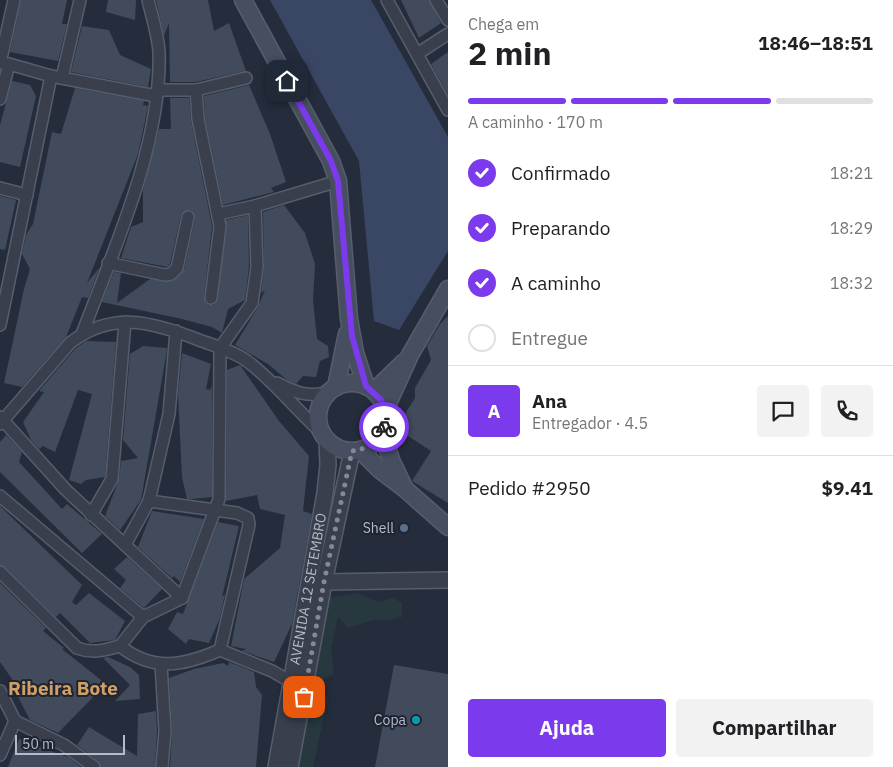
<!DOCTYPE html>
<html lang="pt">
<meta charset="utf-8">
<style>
body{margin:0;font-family:"IBM Plex Sans",sans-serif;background:#f2f2f2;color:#202124;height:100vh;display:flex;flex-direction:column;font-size:19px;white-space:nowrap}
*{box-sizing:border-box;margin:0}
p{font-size:16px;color:#757577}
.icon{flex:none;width:28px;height:28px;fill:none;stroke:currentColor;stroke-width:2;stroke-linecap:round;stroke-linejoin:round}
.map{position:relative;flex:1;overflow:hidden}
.side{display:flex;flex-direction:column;background:#fff;width:445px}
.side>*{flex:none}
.scale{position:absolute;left:15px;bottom:12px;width:110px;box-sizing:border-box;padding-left:5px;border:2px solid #b5bbc8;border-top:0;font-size:14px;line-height:18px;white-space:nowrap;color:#b5bbc8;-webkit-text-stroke:4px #1e2432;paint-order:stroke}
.pin{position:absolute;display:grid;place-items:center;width:42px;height:42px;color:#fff;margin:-21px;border-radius:10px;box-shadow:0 2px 8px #0006}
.courier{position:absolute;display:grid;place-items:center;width:50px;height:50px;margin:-25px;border:4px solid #7c3aed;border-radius:50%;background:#fff;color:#222;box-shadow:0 1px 6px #0007}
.head em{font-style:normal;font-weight:800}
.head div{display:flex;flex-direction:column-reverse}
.head{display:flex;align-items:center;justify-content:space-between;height:85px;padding:0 20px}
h1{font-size:32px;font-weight:800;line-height:38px}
.bar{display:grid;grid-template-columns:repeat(4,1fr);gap:8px 5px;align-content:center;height:60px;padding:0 20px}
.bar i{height:6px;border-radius:4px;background:#e0e0e0}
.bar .current{background:#7c3aed}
.bar p{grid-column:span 4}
.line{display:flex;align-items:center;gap:12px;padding:0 20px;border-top:1px solid #e0e0e0}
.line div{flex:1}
.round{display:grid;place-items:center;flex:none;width:52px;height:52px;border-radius:5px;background:#f2f2f2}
ol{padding:0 20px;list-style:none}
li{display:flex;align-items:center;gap:15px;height:55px}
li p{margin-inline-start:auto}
li .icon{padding:5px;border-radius:50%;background:#7c3aed;color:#fff;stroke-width:4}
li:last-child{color:#757577}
li i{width:28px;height:28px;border:2px solid #e0e0e0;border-radius:50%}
.action{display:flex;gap:10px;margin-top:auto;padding:10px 20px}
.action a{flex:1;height:58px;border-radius:5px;background:#7c3aed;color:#fff;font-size:20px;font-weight:800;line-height:58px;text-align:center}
.action a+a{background:#f2f2f2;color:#202124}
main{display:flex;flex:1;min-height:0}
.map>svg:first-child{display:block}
</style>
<main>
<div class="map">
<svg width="448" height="767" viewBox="0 0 448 767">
<rect width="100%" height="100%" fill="#252d3d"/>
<g fill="#27393e">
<path d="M358,593L378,602L393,598L402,603V617L388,620H373L349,628L338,617L331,648L334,674L321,680L312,674L327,598Z"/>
<path d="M321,690L328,698L313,767H297L304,708L312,694Z"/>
</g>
<path fill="#3a4764" d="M270,0H371L448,137V251L399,330L374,321L359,161Z"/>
<g fill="#414b5c">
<path d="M21,0H67L62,24H67L58,61L10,52Z"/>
<path d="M108,0H136L135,20L106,12Z"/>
<path d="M156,0H208L214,31L229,23L246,71L195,82H170L169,23L164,36Z"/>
<path d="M401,0H429L441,23L419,38Z"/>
<path d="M82,26L109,30L120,55L151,69L148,87L71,72Z"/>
<path d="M448,52V95L431,64Z"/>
<path d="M12,81L30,85L36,96L20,167L0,162V125Z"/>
<path d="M249,85L270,134L286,182L271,188L274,192L223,205L205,118L204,96Z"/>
<path d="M75,88L144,101L143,105L148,106L146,116L138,154L87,283L100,267L88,298L82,297L66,337L22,387L4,383L24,289L30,269L22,254L26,235L33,224L52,132L61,134Z"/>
<path d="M170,98H189L191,121L212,226L204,297L207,304L214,305L218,299L226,220L248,215L249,267L245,300L228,309L222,333L212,327L182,319L102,302L114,272L121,273L117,303L150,279L172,281L184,270L195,219L193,212L189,210L183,212L181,215L170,264L167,267L121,258L131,227L143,222V190L159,129H171Z"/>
<path d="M0,196L16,200L5,250L0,249Z"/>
<path d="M284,205L305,233L315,264L313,300L317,339L328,346L329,357L320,361L316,377L303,376L296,384L287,380L268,364L235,345L258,307L265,290L261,293L264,267L263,212Z"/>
<path d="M448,316V503L412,481L431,451L396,428L415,398V388L431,360L427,346L440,324Z"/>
<path d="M86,341L116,342L105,477L86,480L81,484L69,480L92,394L78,390L55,452L43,446L39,449L31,440L23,422L44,392L39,391L75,349Z"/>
<path d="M143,346L167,348V350L141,500L120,530L105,516L119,480L121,461L138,458L123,440L130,354Z"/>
<path d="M182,353L211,364L206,389L210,390L212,386V497L192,499H187L182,477L178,394Z"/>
<path d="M240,365L279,421L309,456L303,511L312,514L292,624L274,662L242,651L246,649L231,646L244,579L280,548L285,515L260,509L257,495L226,501L227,370Z"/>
<path d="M6,435L22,452L19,462L62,509L67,504L102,534L82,553L0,472V442Z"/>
<path d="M0,506L82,585L72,602L76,605L89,593L125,621L115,640L90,643L60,613L56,617L5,567L0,565Z"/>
<path d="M152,511L204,519L180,582L174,576L172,578L138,547Z"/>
<path d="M218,522L239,526L222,597L225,594L220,618L209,643L189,639L186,644L168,629L177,612L183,614Z"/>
<path d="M127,557L162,589L144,608L120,588L126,580L114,569Z"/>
<path d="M0,583L46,628L43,631L64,648L62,649L106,684L58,733L30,720L14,689L17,686L0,662Z"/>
<path d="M108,657L130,667L139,675L140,699L115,701L130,685L103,658Z"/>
<path d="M229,662L254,672L256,687L262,695L256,767H170L172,731L169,678L194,669L223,663L228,666Z"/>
<path d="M394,665L448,674V767H375Z"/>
<path d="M156,711L157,731L155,767H101L98,761L77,745L89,727L137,756L138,714Z"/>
<path d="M19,739L43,748L48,754L45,749L68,757L81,767H8Z"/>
</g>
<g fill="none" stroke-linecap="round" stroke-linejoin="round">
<defs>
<g id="minor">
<path d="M387,0L448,110"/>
<path d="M436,0L448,20"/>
<path d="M417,54L448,34"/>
<path d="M0,63L14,0"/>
<path d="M62,78L80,0"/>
<path d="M157,90H196L246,78"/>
<path d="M196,90L198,119L220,226L211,298"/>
<path d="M0,99L9,64L51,76L156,96"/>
<path d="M0,188L27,195"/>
<path d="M218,214L255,206"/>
<path d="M108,263L165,275L171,274L177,268L188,217"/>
<path d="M0,325L51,76"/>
<path d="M82,334C114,249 162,144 159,52C158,35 152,17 148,0"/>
<path d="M277,383C296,393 307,397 328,393"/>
<path d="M0,417L66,490L182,598"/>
<path d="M0,424L70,343C112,310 153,322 199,340C215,346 233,351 247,361C275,382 296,410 321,432"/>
<path d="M0,496L143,617"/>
<path d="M149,501L237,513L248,518L249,525L220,650"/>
<path d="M91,515L112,479L125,322"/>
<path d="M125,545L149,501L169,414L176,331"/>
<path d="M0,572L77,648C93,654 105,650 120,646"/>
<path d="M161,664L165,731L162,767"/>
<path d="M297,683L291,682L272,671L220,650C183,666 153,672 120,646L143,617L182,598L219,499L220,348L252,303L257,267L255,206L338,181"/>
<path d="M0,691L15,721L0,755"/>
<path d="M15,721L64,745L94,767"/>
</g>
<g id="tertiary">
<path d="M324,582L448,580"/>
<path id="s1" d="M276,767L325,493L328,465L327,440"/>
<path d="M290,767L324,582L352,451"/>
</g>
<g id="secondary">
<path d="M243,0L331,161L338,181L349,319L355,353L366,386"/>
<circle cx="352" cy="417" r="34"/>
<path d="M336,387L347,334"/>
<path d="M374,391L404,362"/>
<path d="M385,410L410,355L448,289"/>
<path d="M383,432L391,460L403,485"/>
<path d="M360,450L380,470L405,489L448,527"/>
</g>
</defs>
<use href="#minor" stroke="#575d6b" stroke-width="14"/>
<use href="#tertiary" stroke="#575d6b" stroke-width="18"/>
<use href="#secondary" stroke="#575d6b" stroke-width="19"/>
<use href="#minor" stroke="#393f4d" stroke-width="11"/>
<use href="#tertiary" stroke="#393f4d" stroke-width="15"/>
<use href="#secondary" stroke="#474e60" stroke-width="16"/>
</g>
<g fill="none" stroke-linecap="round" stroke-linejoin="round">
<path stroke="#838997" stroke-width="5" stroke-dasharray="0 9" d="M304,697L324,582L352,451C367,449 380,442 384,427"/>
<path stroke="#7c3aed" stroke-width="6" d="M287,81L331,161L338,181L352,336L366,386L381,400L385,410L384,427"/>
</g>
<circle fill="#5c6f8a" stroke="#1e2432" stroke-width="2" cx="404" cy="528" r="5"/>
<circle fill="#0f9aa8" stroke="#1e2432" stroke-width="2" cx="416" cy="720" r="5"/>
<g text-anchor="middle" stroke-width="4" stroke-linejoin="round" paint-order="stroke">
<g font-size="14" fill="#b5bbc8" stroke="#1e2432" text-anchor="end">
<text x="394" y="533">Shell</text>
<text x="406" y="725">Copa</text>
</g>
<g font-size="14" fill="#b5bbc8" stroke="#1e2432">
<text dy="5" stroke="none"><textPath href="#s1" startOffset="181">AVENIDA 12 SETEMBRO</textPath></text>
</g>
<g font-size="19" font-weight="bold" fill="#d09f68" stroke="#1e2432">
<text x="63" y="695">Ribeira Bote</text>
</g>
</g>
</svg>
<div class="scale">50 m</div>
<div class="pin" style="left:304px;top:697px;background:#ea580c"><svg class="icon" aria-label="bag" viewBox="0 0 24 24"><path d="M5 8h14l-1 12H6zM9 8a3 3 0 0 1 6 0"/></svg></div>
<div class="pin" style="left:287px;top:81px;background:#1f2937"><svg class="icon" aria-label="home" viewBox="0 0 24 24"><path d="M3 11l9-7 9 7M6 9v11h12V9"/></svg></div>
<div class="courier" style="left:384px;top:427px"><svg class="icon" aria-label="bike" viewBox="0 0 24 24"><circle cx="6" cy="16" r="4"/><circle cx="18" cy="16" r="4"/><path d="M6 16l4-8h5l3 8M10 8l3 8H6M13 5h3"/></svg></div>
</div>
<section class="side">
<div class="head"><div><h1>2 min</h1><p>Chega em</p></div><em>18:46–18:51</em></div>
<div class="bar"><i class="current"></i><i class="current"></i><i class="current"></i><i></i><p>A caminho · 170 m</p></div>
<ol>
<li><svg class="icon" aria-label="check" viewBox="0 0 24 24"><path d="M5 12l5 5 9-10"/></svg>Confirmado<p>18:21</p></li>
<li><svg class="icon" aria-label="check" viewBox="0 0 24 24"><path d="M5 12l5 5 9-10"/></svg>Preparando<p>18:29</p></li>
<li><svg class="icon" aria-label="check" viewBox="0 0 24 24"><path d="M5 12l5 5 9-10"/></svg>A caminho<p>18:32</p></li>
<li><i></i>Entregue</li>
</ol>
<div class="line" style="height:90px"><b class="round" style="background:#7c3aed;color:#fff">A</b><div><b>Ana</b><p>Entregador · 4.5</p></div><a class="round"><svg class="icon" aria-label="chat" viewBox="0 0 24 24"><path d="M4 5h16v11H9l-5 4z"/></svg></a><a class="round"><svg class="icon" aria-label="phone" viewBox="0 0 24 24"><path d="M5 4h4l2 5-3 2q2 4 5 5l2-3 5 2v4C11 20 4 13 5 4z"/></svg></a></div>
<div class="line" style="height:65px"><div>Pedido #2950</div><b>$9.41</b></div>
<div class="action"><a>Ajuda</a><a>Compartilhar</a></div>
</section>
</main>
